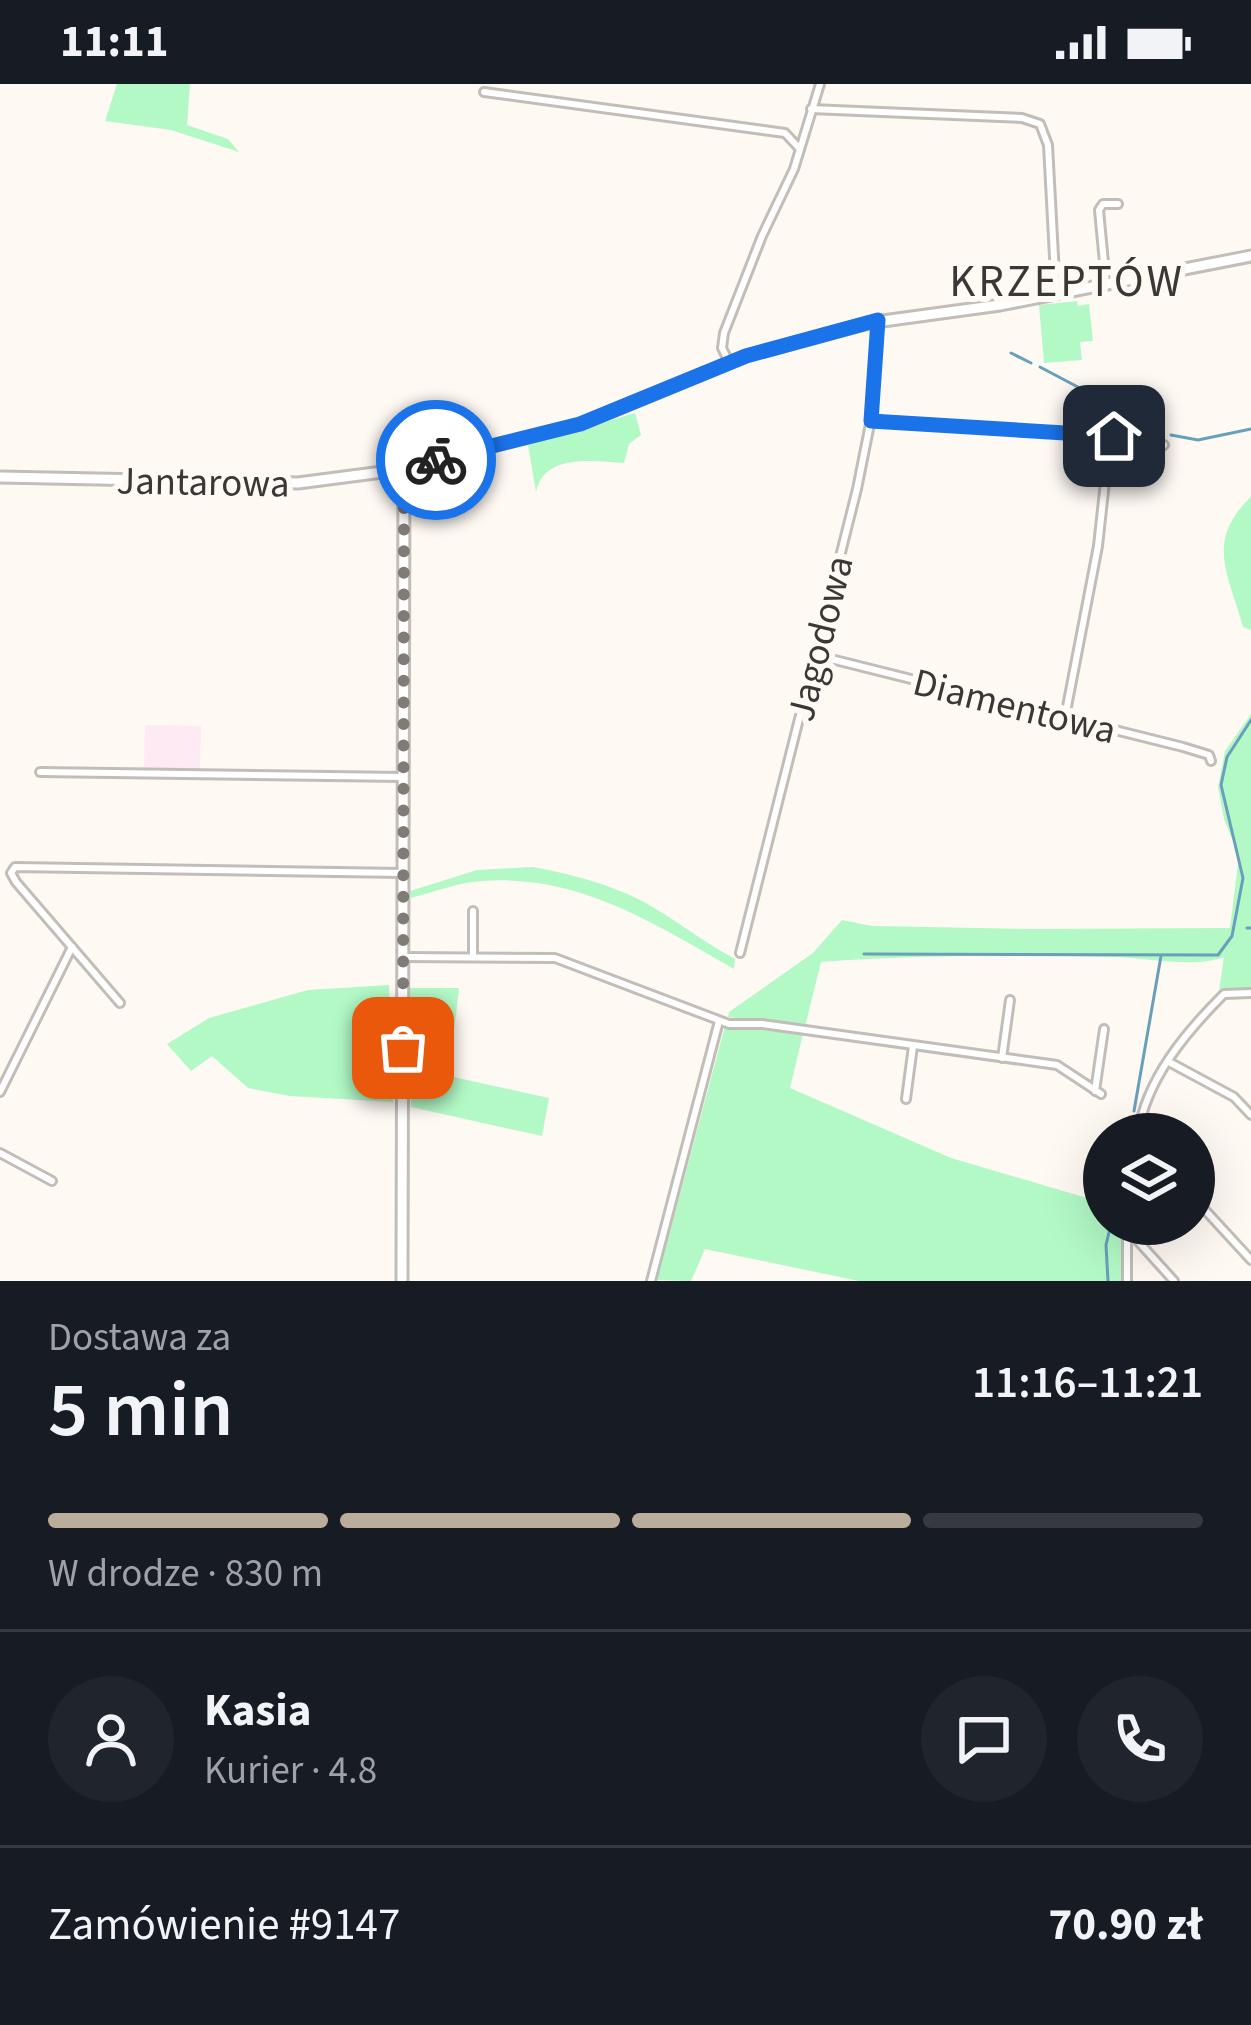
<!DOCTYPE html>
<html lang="pl">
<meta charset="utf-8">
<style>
body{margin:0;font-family:"Source Sans 3",sans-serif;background:#20242c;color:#f1f3f6;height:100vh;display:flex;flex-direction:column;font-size:45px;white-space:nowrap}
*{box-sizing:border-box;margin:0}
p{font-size:39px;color:#9ea1a6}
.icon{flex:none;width:66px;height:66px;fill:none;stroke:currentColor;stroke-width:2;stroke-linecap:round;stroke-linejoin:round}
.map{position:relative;height:1197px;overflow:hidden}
.sheet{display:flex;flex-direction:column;background:#171b24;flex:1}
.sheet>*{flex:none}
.buttons{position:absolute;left:1083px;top:1029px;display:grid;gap:24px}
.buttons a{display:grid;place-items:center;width:132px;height:132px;border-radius:50%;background:#171b24;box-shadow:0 12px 48px #0002;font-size:60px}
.pin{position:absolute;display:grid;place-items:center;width:102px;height:102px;color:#fff;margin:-51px;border-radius:24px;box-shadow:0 6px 18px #0006}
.courier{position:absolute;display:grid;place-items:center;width:120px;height:120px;margin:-60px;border:9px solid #1a73e8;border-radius:50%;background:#fff;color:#222;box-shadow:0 3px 15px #0007}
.head em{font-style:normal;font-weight:600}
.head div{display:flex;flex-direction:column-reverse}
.head{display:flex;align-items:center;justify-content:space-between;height:204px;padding:0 48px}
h1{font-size:78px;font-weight:600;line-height:90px}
.bar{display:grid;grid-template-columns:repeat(4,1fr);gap:18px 12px;align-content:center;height:144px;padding:0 48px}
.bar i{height:15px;border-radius:9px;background:#363941}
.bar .selected{background:#bbad9c}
.bar p{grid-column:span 4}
.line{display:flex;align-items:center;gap:30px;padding:0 48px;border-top:3px solid #363941}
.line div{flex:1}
.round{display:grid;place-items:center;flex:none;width:126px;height:126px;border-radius:63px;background:#20242c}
.status{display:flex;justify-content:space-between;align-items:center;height:84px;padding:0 60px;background:#171b24;direction:ltr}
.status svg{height:33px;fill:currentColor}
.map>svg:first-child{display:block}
</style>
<div class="status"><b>11:11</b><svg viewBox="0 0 49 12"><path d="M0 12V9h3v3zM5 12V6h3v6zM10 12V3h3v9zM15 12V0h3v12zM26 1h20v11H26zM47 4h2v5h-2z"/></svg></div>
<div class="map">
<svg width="1251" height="1197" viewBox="0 0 1251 1197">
<rect width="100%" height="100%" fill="#fef9f3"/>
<path fill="#feeaf2" d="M145,641L201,642L200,686L144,685Z"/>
<g fill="#b2f9c6">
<path d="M117,0H190L187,41L228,55L239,68L171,46L105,37Z"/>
<path d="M1077,217L1078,222L1089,220L1093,257L1080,258L1082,276L1044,279L1039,221Z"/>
<path d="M635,329L641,351L629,360L624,379C593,377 544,369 536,408L528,361Z"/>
<path d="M1251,413V546L1243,543C1228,488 1205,457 1251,413Z"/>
<path d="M1251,630V907H1219L1224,873C1191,885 1146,873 1112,873C1016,871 917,871 821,878L805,943L728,933L729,928L813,869L842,836L872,842L1036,845L1230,844L1239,772L1224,735L1218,703L1225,667Z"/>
<path d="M533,783C572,790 609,800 644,818C675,835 703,858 735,875L734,885C655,840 579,790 483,797C459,798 434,808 411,814L410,807L477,786Z"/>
<path d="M389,901L393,1018L290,1012L248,1004L212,972L191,987L167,960L209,934L308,906Z"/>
<path d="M410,904H459L449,992L549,1014L542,1052L411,1023Z"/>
<path d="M725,942L803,950L790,1004L951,1074L1104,1119V1140H1122L1121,1197H859L705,1165L691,1197L657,1196Z"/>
</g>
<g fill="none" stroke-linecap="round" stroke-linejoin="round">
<g stroke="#68a0bc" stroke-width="3">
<path d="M1011,269L1031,279"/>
<path d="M1040,283L1161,347"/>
<path d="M1171,351L1198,356L1251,345"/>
<path d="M1247,844H1251"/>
<path d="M864,870L1218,871L1232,852L1243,794L1221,701L1227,673L1251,636"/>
<path d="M1134,1027L1161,872"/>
<path d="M1131,1050L1133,1037"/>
<path d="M1108,1197L1106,1161L1111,1140"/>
</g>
<defs>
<g id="street">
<path d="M484,8L785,49L800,65"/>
<path d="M811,25L1022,34L1040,40L1048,61L1056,210"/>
<path d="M1106,200L1099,126L1103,120H1118"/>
<path d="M729,278L722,264L724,249L762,152L794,85L820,0"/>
<path d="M871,337L1097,351L1164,361"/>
<path d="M815,571L1183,663L1209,671L1211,677"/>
<path d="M1065,633L1098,462L1110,352"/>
<path d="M40,688L403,693"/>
<path d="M473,827V872"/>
<path d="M740,869L857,405L872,330L878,236"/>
<path d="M403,873L555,874L729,940H762L1057,981L1101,1010"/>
<path d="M120,919L16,798L11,789L15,783L403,789"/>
<path d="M1002,974L1010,916"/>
<path d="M1169,978L1234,1013L1251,1031"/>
<path d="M1095,1007L1104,945"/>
<path d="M0,1008L72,863"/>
<path d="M906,1015L913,962"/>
<path d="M1138,1050C1146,995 1186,948 1224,910L1251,909"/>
<path d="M0,1069L52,1097"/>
<path d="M1194,1114L1251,1176"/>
<path d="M1127,1153L1137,1156L1174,1197"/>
<path d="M651,1197L719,937"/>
<path d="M1127,1197V1140"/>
</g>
<g id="secondary">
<path d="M0,393L298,399L390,387L581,340L746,272L868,239L1000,221L1251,172"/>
<path d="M402,1197L404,384"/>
</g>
</defs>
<use href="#street" stroke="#c3bdb8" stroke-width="12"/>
<use href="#secondary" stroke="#c3bdb8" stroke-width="15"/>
<use href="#street" stroke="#fff" stroke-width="6"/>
<use href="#secondary" stroke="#fff" stroke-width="9"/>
</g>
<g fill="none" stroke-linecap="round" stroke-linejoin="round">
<path stroke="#7f7c78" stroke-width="12" stroke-dasharray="0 21.6" d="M403,964L404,384L436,376"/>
<path stroke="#1a73e8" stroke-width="15" d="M436,376L580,340L746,272L878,236L871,337L1114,352"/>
</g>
<g text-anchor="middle" stroke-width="12" stroke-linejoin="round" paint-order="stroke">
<g font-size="39" fill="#3a3836" stroke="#fef9f3">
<text transform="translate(203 397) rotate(1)" y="14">Jantarowa</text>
<text transform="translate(819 554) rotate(-76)" y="14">Jagodowa</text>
<text transform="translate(1015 621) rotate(14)" y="14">Diamentowa</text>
</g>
<g font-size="45" letter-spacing="3" fill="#3a3836" stroke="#fef9f3">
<text x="1067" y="212">KRZEPTÓW</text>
</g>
</g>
</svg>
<div class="buttons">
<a><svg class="icon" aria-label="layers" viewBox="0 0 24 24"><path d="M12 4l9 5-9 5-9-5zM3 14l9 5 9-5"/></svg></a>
</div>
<div class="pin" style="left:403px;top:964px;background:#ea580c"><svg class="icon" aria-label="bag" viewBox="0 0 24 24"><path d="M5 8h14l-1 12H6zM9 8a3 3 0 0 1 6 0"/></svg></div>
<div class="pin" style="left:1114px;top:352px;background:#1f2937"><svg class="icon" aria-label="home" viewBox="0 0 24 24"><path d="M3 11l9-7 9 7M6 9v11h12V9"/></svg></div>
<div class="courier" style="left:436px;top:376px"><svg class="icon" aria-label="bike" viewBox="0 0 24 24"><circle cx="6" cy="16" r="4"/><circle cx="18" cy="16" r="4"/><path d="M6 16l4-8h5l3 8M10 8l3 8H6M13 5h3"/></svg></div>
</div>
<section class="sheet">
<div class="head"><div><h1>5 min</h1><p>Dostawa za</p></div><em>11:16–11:21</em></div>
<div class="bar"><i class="selected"></i><i class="selected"></i><i class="selected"></i><i></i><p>W drodze · 830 m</p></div>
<div class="line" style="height:216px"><a class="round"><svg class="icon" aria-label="person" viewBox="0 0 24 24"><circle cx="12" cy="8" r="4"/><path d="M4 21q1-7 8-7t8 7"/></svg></a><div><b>Kasia</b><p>Kurier · 4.8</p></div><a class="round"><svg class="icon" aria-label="chat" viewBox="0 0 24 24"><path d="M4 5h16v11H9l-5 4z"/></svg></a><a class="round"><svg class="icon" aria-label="phone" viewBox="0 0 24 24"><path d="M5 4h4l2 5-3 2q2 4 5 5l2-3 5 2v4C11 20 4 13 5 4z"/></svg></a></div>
<div class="line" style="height:156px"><div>Zamówienie #9147</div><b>70.90 zł</b></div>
</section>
